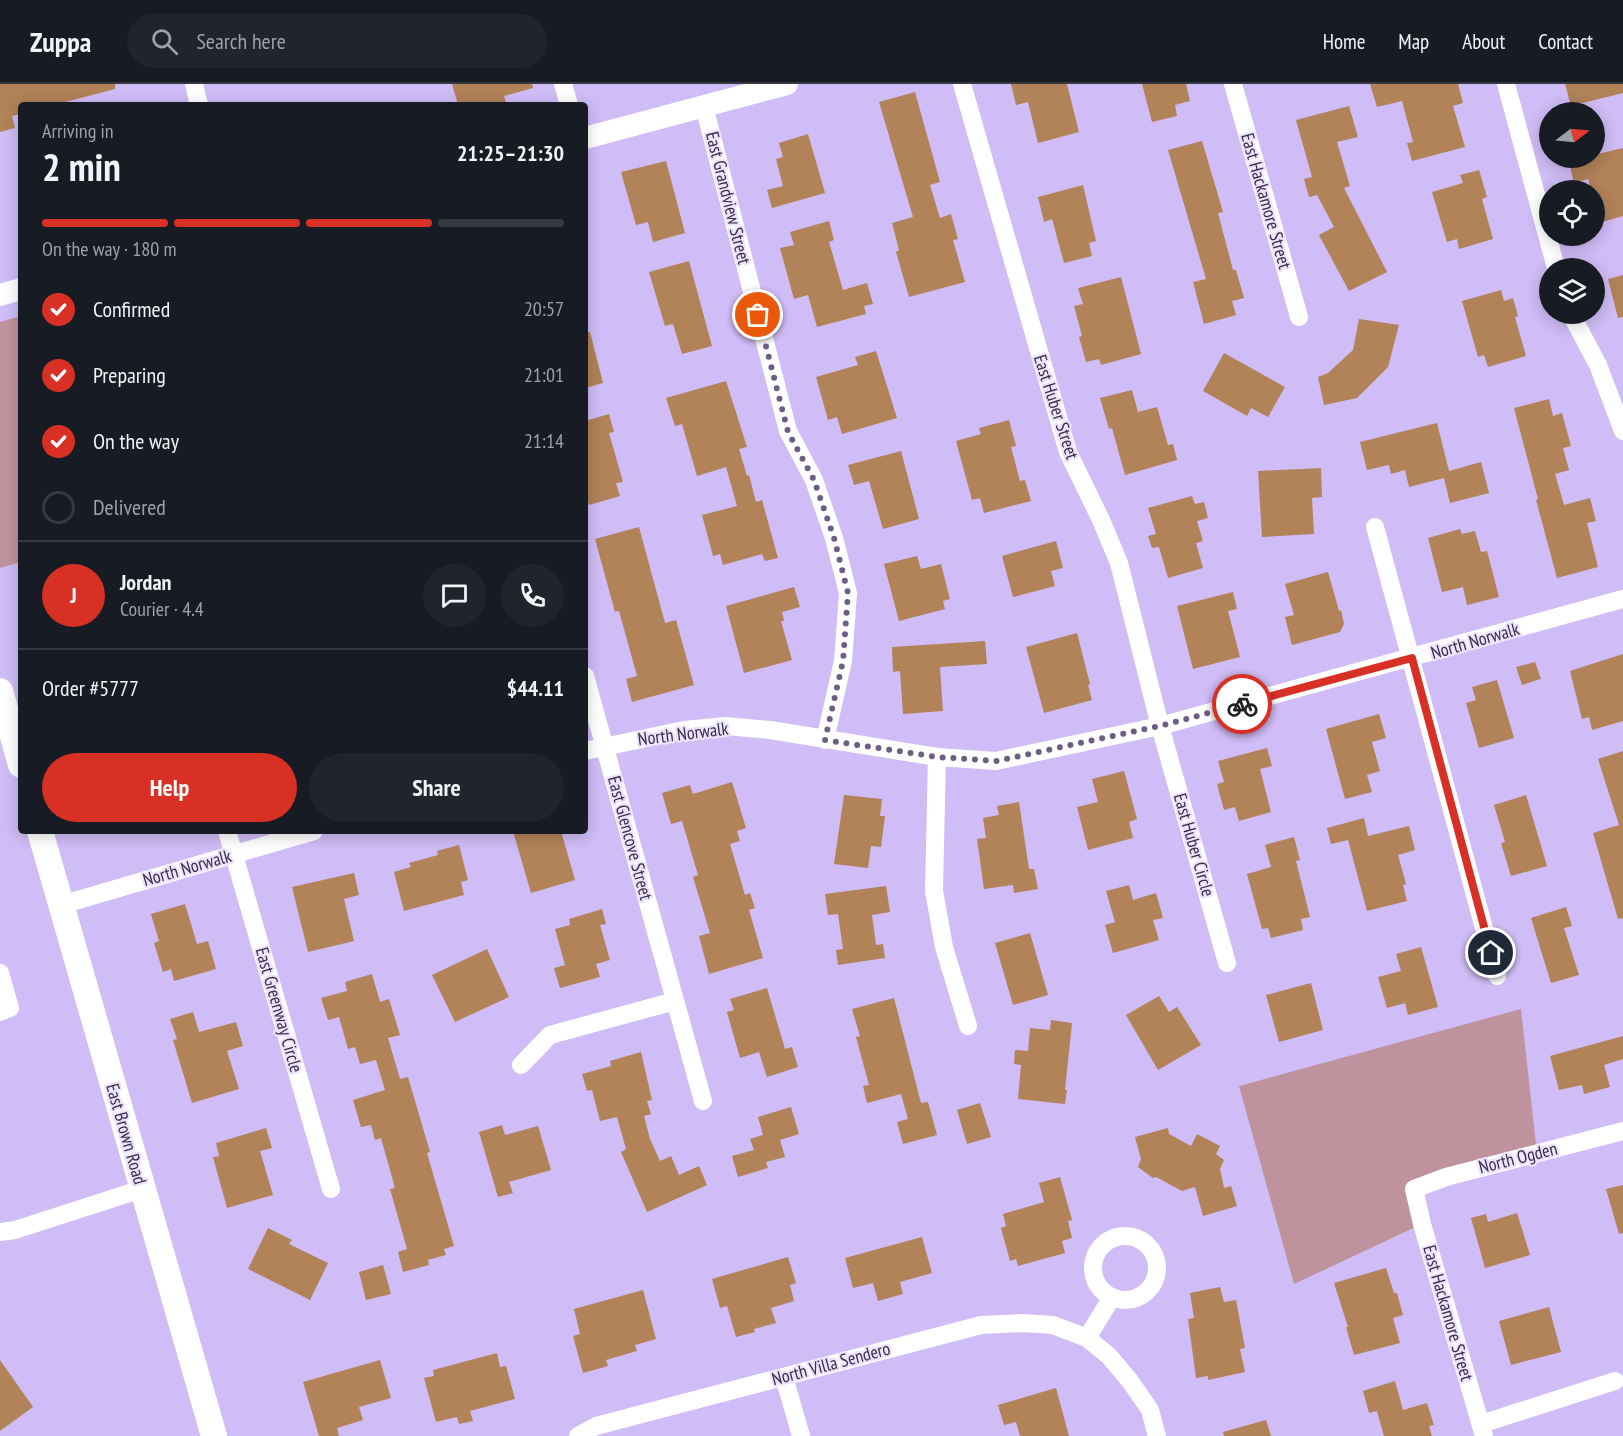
<!DOCTYPE html>
<meta charset="utf-8">
<style>
body{margin:0;font-family:"PT Sans Narrow",sans-serif;background:#20242c;color:#f1f3f6;height:100vh;display:flex;flex-direction:column;font-size:22px;white-space:nowrap}
*{box-sizing:border-box;margin:0}
p{font-size:20px;color:#9ea1a6}
.icon{flex:none;width:33px;height:33px;fill:none;stroke:currentColor;stroke-width:2;stroke-linecap:round;stroke-linejoin:round}
.map{position:relative;flex:1;overflow:hidden}
.side{position:absolute;left:18px;top:18px;width:570px;height:732px;display:flex;flex-direction:column;background:#171b24;border-radius:6px;box-shadow:0 3px 15px #0003}
.side>*{flex:none}
.needle{width:39px;rotate:74deg}
.controls{position:absolute;left:1539px;top:18px;display:grid;gap:12px}
.controls a{display:grid;place-items:center;width:66px;height:66px;border-radius:50%;background:#171b24;box-shadow:0 3px 15px #0003;font-size:30px}
.pin{position:absolute;display:grid;place-items:center;width:51px;height:51px;color:#fff;margin:-26px;border:3px solid #fff;border-radius:50%;box-shadow:0 2px 6px #0007}
.courier{position:absolute;display:grid;place-items:center;width:60px;height:60px;margin:-30px;border:4px solid #d93025;border-radius:50%;background:#fff;color:#222;box-shadow:0 2px 8px #0007}
.summary em{font-style:normal;font-weight:800}
.summary div{display:flex;flex-direction:column-reverse}
.summary{display:flex;align-items:center;justify-content:space-between;height:102px;padding:0 24px}
h1{font-size:39px;font-weight:800;line-height:45px}
.bar{display:grid;grid-template-columns:repeat(4,1fr);gap:9px 6px;align-content:center;height:72px;padding:0 24px}
.bar i{height:8px;border-radius:4px;background:#363941}
.bar .active{background:#d93025}
.bar p{grid-column:span 4}
.line{display:flex;align-items:center;gap:15px;padding:0 24px;border-top:2px solid #363941}
.line div{flex:1}
.round{display:grid;place-items:center;flex:none;width:63px;height:63px;border-radius:32px;background:#20242c}
ol{padding:0 24px;list-style:none}
li{display:flex;align-items:center;gap:18px;height:66px}
li p{margin-inline-start:auto}
li .icon{padding:6px;border-radius:50%;background:#d93025;color:#fff;stroke-width:4}
li:last-child{color:#9ea1a6}
li i{width:33px;height:33px;border:3px solid #363941;border-radius:50%}
.cta{display:flex;gap:12px;margin-top:auto;padding:12px 24px}
.cta a{flex:1;height:69px;border-radius:36px;background:#d93025;color:#fff;font-size:24px;font-weight:800;line-height:69px;text-align:center}
.cta a+a{background:#20242c;color:#f1f3f6}
header{display:flex;align-items:center;gap:36px;box-sizing:border-box;height:84px;padding:0 30px;background:#171b24;border-bottom:2px solid #363941}
header strong{font-size:28px}
nav{display:flex;gap:33px;margin-inline-start:auto;font-size:21px}
.search{width:420px;height:54px;background:#20242c;display:flex;align-items:center;gap:15px;box-sizing:border-box;padding:0 21px;border-radius:33px;color:#9ea1a6;font-size:22px}
.map>svg:first-child{display:block}
</style>
<header>
<strong>Zuppa</strong>
<div class="search"><svg class="icon" aria-label="search" viewBox="0 0 24 24"><circle cx="10" cy="10" r="6"/><path d="M15 15l6 6"/></svg>Search here</div>
<nav><a>Home</a><a>Map</a><a>About</a><a>Contact</a></nav>
</header>
<div class="map">
<svg width="1623" height="1352" viewBox="0 0 1623 1352">
<rect width="100%" height="100%" fill="#d0bcf6"/>
<g fill="#bf939e">
<path d="M21,232V478L0,484V238Z"/>
<path d="M1521,925L1537,1070L1414,1105L1422,1140L1294,1200L1239,1002Z"/>
</g>
<g fill="#b28259">
<path d="M0,0H115V5L54,21H21V30L12,32L15,44L0,48Z"/>
<path d="M452,0H532L533,4L504,12L507,21H458Z"/>
<path d="M1011,0H1067L1079,48L1038,59L1028,18L1016,21Z"/>
<path d="M1142,0H1186L1190,17L1175,21L1177,32L1152,38Z"/>
<path d="M1370,0H1458L1463,19L1453,22L1465,63L1412,77L1407,59L1413,58L1402,17L1377,23Z"/>
<path d="M1565,0H1623V9L1571,22Z"/>
<path d="M915,8L940,98L930,101L940,134L951,130L958,155L953,156L965,198L909,213L896,168L899,166L892,139L913,133L879,18Z"/>
<path d="M1349,22L1358,53L1337,58L1350,102L1344,104L1387,188L1349,207L1319,151L1334,143L1317,111L1309,113L1304,95L1312,93L1296,36Z"/>
<path d="M808,50L825,109L772,124L767,106L783,102L776,75L783,73L779,59Z"/>
<path d="M1202,57L1223,128L1218,129L1233,186H1236L1244,214L1232,217L1236,231L1204,240L1193,198L1206,195L1168,66Z"/>
<path d="M1623,64V132L1599,139L1594,122V106H1591L1588,95L1574,99L1569,78L1594,74V71Z"/>
<path d="M666,77L685,149L653,158L648,138L636,141L621,88Z"/>
<path d="M1479,86L1487,113L1482,115L1493,155L1459,165L1457,155L1447,158L1432,108L1463,99L1460,91Z"/>
<path d="M1083,101L1096,157L1089,159L1092,172L1064,179L1052,135L1044,138L1038,113Z"/>
<path d="M829,137L834,156L829,158L843,206L867,199L873,220L864,222L866,230L817,243L808,211L794,215L780,164L794,161L790,148Z"/>
<path d="M689,177L712,262L682,270L673,240L665,242L649,188Z"/>
<path d="M1623,191V233L1618,234L1608,195Z"/>
<path d="M1121,193L1141,270L1101,281L1099,275L1086,278L1079,253L1082,252L1074,222L1083,220L1078,204Z"/>
<path d="M1501,206L1504,217L1513,214L1518,232L1515,233L1526,272L1488,283L1484,271L1478,273L1462,217Z"/>
<path d="M1359,235L1399,241L1388,283L1357,314L1324,321L1318,293L1328,289L1353,266Z"/>
<path d="M585,248H590L603,299L585,304Z"/>
<path d="M876,267L897,334L842,350L837,333L828,336L816,293L858,281L855,273Z"/>
<path d="M1224,269L1285,303L1268,333L1251,324L1247,332L1203,307Z"/>
<path d="M726,297L747,363L739,365L747,392L749,391L756,418L762,416L778,474L765,477L762,470L723,481L720,470L713,472L702,431L737,422L726,383L697,392L682,340L675,342L666,314Z"/>
<path d="M1132,306L1138,328L1157,323L1168,361L1173,360L1177,376L1125,391L1112,344L1109,345L1100,314Z"/>
<path d="M1549,315L1553,332L1562,329L1571,362L1563,364L1569,386L1555,390L1564,421L1590,414L1596,437L1587,439L1598,483L1557,494L1536,416L1538,415L1514,324Z"/>
<path d="M609,330L614,348L609,349L623,398L616,399L620,412L589,421L585,408V337Z"/>
<path d="M1009,336L1016,362L1011,363L1020,397L1025,396L1031,417L984,429L980,414L972,416L956,357L981,350L979,344Z"/>
<path d="M1437,339L1449,387L1481,378L1489,409L1450,419L1444,394L1409,403L1405,386L1391,390L1389,381L1367,386L1360,358Z"/>
<path d="M901,367L919,435L883,445L869,397L854,401L848,381Z"/>
<path d="M1321,384L1322,413L1312,414L1314,450L1262,453L1258,387Z"/>
<path d="M1192,412L1195,420L1204,418L1208,434L1197,437L1203,457L1196,459L1203,484L1168,494L1159,463L1152,464L1148,452L1156,450L1148,424Z"/>
<path d="M639,443L665,539L676,536L694,601L632,618L626,595L637,592L619,527L615,528L595,455Z"/>
<path d="M1460,445L1462,450L1475,447L1481,468L1487,467L1499,513L1467,521L1463,503L1442,508L1428,454Z"/>
<path d="M1056,457L1063,484L1051,487L1055,502L1013,513L1002,472Z"/>
<path d="M917,472L921,485L941,480L950,515L943,517L945,525L899,537L884,480Z"/>
<path d="M1328,488L1339,527L1341,526L1344,540L1340,548L1292,561L1285,533L1294,531L1285,500Z"/>
<path d="M794,503L800,523L782,528L784,537H781L792,576L744,589L726,522Z"/>
<path d="M1233,508L1237,525L1228,527L1240,573L1193,585L1177,522Z"/>
<path d="M1077,549L1090,600L1088,601L1092,616L1044,629L1026,563Z"/>
<path d="M985,557L987,580L940,583L943,627L903,630L900,587L893,588L892,563Z"/>
<path d="M1623,570V637L1592,646L1589,633L1582,635L1570,587Z"/>
<path d="M1535,578L1541,595L1522,601L1516,583Z"/>
<path d="M1497,596L1514,654L1479,664L1466,619L1476,616L1472,603Z"/>
<path d="M1379,630L1386,654L1372,658L1380,687L1367,691L1372,708L1345,715L1326,645Z"/>
<path d="M1267,664L1272,682L1260,685L1271,728L1239,737L1235,723L1224,726L1217,700L1224,698L1218,677Z"/>
<path d="M1623,667V834L1618,835L1593,749L1619,741L1598,675Z"/>
<path d="M1124,687L1137,735L1129,738L1133,754L1088,766L1077,723L1098,718L1092,695Z"/>
<path d="M732,698L746,744L737,747L740,757L730,760L745,811L750,809L755,824L749,826L763,874L709,890L699,852L710,849L693,793L698,791L682,737L671,740L662,709L690,701L693,710Z"/>
<path d="M844,711L882,715L880,732H885L881,763L871,762L868,784L834,780Z"/>
<path d="M1526,711L1547,782L1511,792L1501,759L1505,758L1494,721Z"/>
<path d="M1019,718L1029,785H1034L1038,805L1014,809L1013,801L984,805L977,755L986,754L983,734L999,731L997,722Z"/>
<path d="M1364,734L1368,752L1409,742L1415,766L1398,771L1406,800L1403,801L1407,817L1367,827L1348,756L1331,760L1327,744Z"/>
<path d="M513,747H561L575,796L531,809Z"/>
<path d="M1294,753L1300,776L1296,777L1310,833L1301,835L1303,846L1271,854L1268,844L1262,845L1247,790L1271,783L1265,761Z"/>
<path d="M459,761L468,796L461,798L464,811L404,827L394,788L411,783L409,779L438,771L437,767Z"/>
<path d="M354,789L359,811L344,815L354,857L308,868L292,803Z"/>
<path d="M1129,801L1133,816L1156,809L1163,834L1153,836L1159,856L1113,869L1105,841L1115,838L1106,807Z"/>
<path d="M886,802L890,828L872,831L876,861L883,860L885,874L838,881L836,866L843,865L838,830L828,831L825,810Z"/>
<path d="M185,820L197,860L208,857L216,885L174,897L171,885L163,888L154,859L159,857L151,830Z"/>
<path d="M1566,823L1572,842L1564,844L1579,891L1551,899L1531,834Z"/>
<path d="M602,825L606,840L600,841L610,876L596,880L600,893L560,904L554,884L565,881L555,845L570,841L569,835Z"/>
<path d="M1030,849L1048,911L1013,921L995,859Z"/>
<path d="M1421,863L1438,923L1408,931L1405,919L1387,924L1378,893L1401,887L1396,870Z"/>
<path d="M487,865L509,913L455,938L432,891Z"/>
<path d="M372,890L380,918L389,915L400,951L388,954L400,995L408,993L430,1068L427,1069L454,1162L444,1165L446,1171L428,1176L429,1181L403,1188L398,1168L407,1165L390,1105L395,1104L381,1054L375,1056L371,1041L361,1043L353,1016L385,1006L376,976L360,980L355,963L348,965L339,933L328,936L321,914L347,907L345,898Z"/>
<path d="M1311,899L1323,946L1279,958L1266,911Z"/>
<path d="M767,904L785,965L792,963L798,983L767,993L759,968L740,974L727,928L734,926L730,915Z"/>
<path d="M1159,912L1169,928L1177,923L1201,961L1158,986L1126,931Z"/>
<path d="M894,914L921,1019L928,1018L937,1051L903,1060L897,1038L908,1035L901,1010L867,1019L863,1002L869,1001L856,953L860,952L852,925Z"/>
<path d="M193,928L199,948L236,938L243,962L227,967L239,1005L192,1019L173,956L177,955L170,935Z"/>
<path d="M1051,936L1072,939L1065,1006H1067L1065,1020L1018,1015L1021,981L1014,980L1015,966L1028,967L1030,944L1050,946Z"/>
<path d="M1623,952V975L1604,981L1610,1003L1584,1010L1582,1001L1559,1006L1550,972Z"/>
<path d="M641,968L652,1016L647,1017L651,1030L644,1032L650,1055L660,1077L671,1072L679,1091L699,1082L707,1101L647,1128L621,1068L626,1065L617,1033L600,1037L592,1006L587,1007L582,990L611,982L610,977Z"/>
<path d="M980,1019L991,1053L967,1060L957,1026Z"/>
<path d="M791,1023L799,1050L780,1056L785,1073L766,1078L768,1084L738,1093L732,1072L754,1066L750,1055L763,1051L758,1033Z"/>
<path d="M502,1041L505,1051L538,1042L551,1086L509,1098L513,1109L498,1113L479,1048Z"/>
<path d="M266,1044L272,1064L260,1067L273,1111L227,1124L213,1073L219,1072L216,1059Z"/>
<path d="M1168,1044L1169,1050L1191,1062L1197,1050L1220,1062L1216,1070L1224,1076L1220,1085L1224,1104L1231,1102L1237,1122L1203,1132L1195,1103L1182,1107L1156,1093L1153,1094L1138,1083L1141,1075L1135,1053Z"/>
<path d="M1060,1093L1072,1136L1068,1137L1072,1154L1062,1157L1065,1169L1018,1182L1016,1175L1010,1177L1001,1144L1006,1142L1003,1130L1044,1118L1039,1099Z"/>
<path d="M1623,1101V1149L1619,1150L1606,1105Z"/>
<path d="M1517,1129L1530,1171L1485,1184L1471,1134L1486,1130L1488,1138Z"/>
<path d="M268,1144L292,1156L289,1160L328,1179L310,1216L248,1185Z"/>
<path d="M922,1153L932,1189L900,1198L903,1210L878,1217L873,1199L853,1204L845,1174Z"/>
<path d="M788,1173L796,1199L790,1201L794,1217L771,1224L776,1239L754,1245L755,1248L736,1253L727,1222L720,1224L712,1195Z"/>
<path d="M383,1181L391,1210L366,1216L359,1188Z"/>
<path d="M1386,1184L1394,1209H1397L1403,1231L1393,1234L1400,1259L1354,1271L1346,1243H1348L1334,1199Z"/>
<path d="M1220,1203L1224,1218L1236,1216L1245,1264L1240,1265L1245,1288L1208,1296V1292L1196,1294L1188,1235L1194,1234L1190,1209Z"/>
<path d="M643,1206L656,1255L635,1261L637,1267L606,1276L608,1282L583,1289L573,1252L580,1250L574,1225Z"/>
<path d="M1549,1223L1561,1268L1511,1281L1499,1237Z"/>
<path d="M497,1269L500,1283L506,1282L515,1315L470,1327L473,1337L459,1340L457,1333L436,1338L424,1294L434,1292L433,1286Z"/>
<path d="M0,1276L33,1323L0,1347Z"/>
<path d="M380,1276L391,1314L359,1323L363,1336L337,1344L339,1352H319L303,1298Z"/>
<path d="M1395,1297L1403,1326L1427,1319L1434,1341L1429,1342L1432,1352H1384L1377,1327L1369,1329L1363,1307Z"/>
<path d="M1056,1304L1069,1352H1020L1016,1338L1004,1341L998,1321Z"/>
<path d="M1266,1336L1271,1352H1224L1223,1348Z"/>
</g>
<g fill="none" stroke-linecap="round" stroke-linejoin="round">
<g stroke="#fff" stroke-width="18">
<path d="M194,0L199,21"/>
<path d="M563,0L569,21"/>
<path d="M962,0L1068,368L1101,436L1119,479L1160,642L1227,879"/>
<path d="M1233,0L1299,233"/>
<path d="M1506,0L1556,184"/>
<path d="M704,22L788,347L814,396L834,454L848,509L843,577L825,656"/>
<path d="M1571,230L1598,281L1623,347"/>
<path d="M1375,443L1497,892"/>
<path d="M585,592L703,1017"/>
<path d="M585,667L684,646L726,642L770,646L937,673L996,677L1160,642L1623,515"/>
<path d="M937,673L934,807L944,863L968,942"/>
<path d="M227,747L331,1105"/>
<path d="M61,821L314,747"/>
<path d="M0,889L10,924L0,928"/>
<path d="M521,981L550,951L675,917"/>
<path d="M0,1148L15,1146L142,1105"/>
<circle cx="1125" cy="1184" r="32"/>
<path d="M1087,1254L1112,1213"/>
<path d="M784,1293L801,1352"/>
<path d="M1481,1340L1615,1297"/>
<path d="M578,1352L596,1342L981,1241L1023,1239L1053,1241L1087,1254L1109,1272L1130,1297L1150,1326L1157,1352"/>
<path d="M1484,1352L1422,1140L1414,1105L1446,1093L1623,1047"/>
</g>
<g stroke="#fff" stroke-width="22">
<path d="M585,54L787,0"/>
<path d="M0,211L21,205"/>
</g>
<g stroke="#fff" stroke-width="26">
<path d="M0,607L21,681"/>
<path d="M40,747L214,1352"/>
</g>
</g>
<g fill="none" stroke-linecap="round" stroke-linejoin="round">
<path stroke="#6d5e86" stroke-width="6" stroke-dasharray="0 10.8" d="M758,231L788,348L814,396L834,454L848,509L843,577L825,656L937,673L996,677L1160,642L1242,620"/>
<path stroke="#d93025" stroke-width="8" d="M1242,620L1412,574L1491,869"/>
</g>
<g text-anchor="middle" stroke-width="4.5" stroke-linejoin="round" paint-order="stroke">
<g font-size="18" fill="#372c49" stroke="#ece4fb">
<text transform="translate(728 114) rotate(76)" y="6">East Grandview Street</text>
<text transform="translate(1266 117) rotate(74)" y="6">East Hackamore Street</text>
<text transform="translate(1056 323) rotate(72)" y="6">East Huber Street</text>
<text transform="translate(1475 557) rotate(-16)" y="6">North Norwalk</text>
<text transform="translate(683 650) rotate(-7)" y="6">North Norwalk</text>
<text transform="translate(630 754) rotate(75)" y="6">East Glencove Street</text>
<text transform="translate(1194 761) rotate(74)" y="6">East Huber Circle</text>
<text transform="translate(187 784) rotate(-16)" y="6">North Norwalk</text>
<text transform="translate(279 926) rotate(74)" y="6">East Greenway Circle</text>
<text transform="translate(126 1050) rotate(74)" y="6">East Brown Road</text>
<text transform="translate(1518 1074) rotate(-14)" y="6">North Ogden</text>
<text transform="translate(1448 1229) rotate(74)" y="6">East Hackamore Street</text>
<text transform="translate(831 1280) rotate(-15)" y="6">North Villa Sendero</text>
</g>
</g>
</svg>
<div class="controls">
<a><svg class="needle" viewBox="-14 -14 28 28"><path d="M0-13l5 13h-10z" fill="#e53935"/><path d="M0 13l5-13h-10z" fill="#9ea1a6"/></svg></a>
<a><svg class="icon" aria-label="locate" viewBox="0 0 24 24"><circle cx="12" cy="12" r="6"/><path d="M12 2v4M12 18v4M2 12h4M18 12h4"/></svg></a>
<a><svg class="icon" aria-label="layers" viewBox="0 0 24 24"><path d="M12 4l9 5-9 5-9-5zM3 14l9 5 9-5"/></svg></a>
</div>
<div class="pin" style="left:758px;top:231px;background:#ea580c"><svg class="icon" aria-label="bag" viewBox="0 0 24 24"><path d="M5 8h14l-1 12H6zM9 8a3 3 0 0 1 6 0"/></svg></div>
<div class="pin" style="left:1491px;top:869px;background:#1f2937"><svg class="icon" aria-label="home" viewBox="0 0 24 24"><path d="M3 11l9-7 9 7M6 9v11h12V9"/></svg></div>
<div class="courier" style="left:1242px;top:620px"><svg class="icon" aria-label="bike" viewBox="0 0 24 24"><circle cx="6" cy="16" r="4"/><circle cx="18" cy="16" r="4"/><path d="M6 16l4-8h5l3 8M10 8l3 8H6M13 5h3"/></svg></div>
<section class="side">
<div class="summary"><div><h1>2 min</h1><p>Arriving in</p></div><em>21:25–21:30</em></div>
<div class="bar"><i class="active"></i><i class="active"></i><i class="active"></i><i></i><p>On the way · 180 m</p></div>
<ol>
<li><svg class="icon" aria-label="check" viewBox="0 0 24 24"><path d="M5 12l5 5 9-10"/></svg>Confirmed<p>20:57</p></li>
<li><svg class="icon" aria-label="check" viewBox="0 0 24 24"><path d="M5 12l5 5 9-10"/></svg>Preparing<p>21:01</p></li>
<li><svg class="icon" aria-label="check" viewBox="0 0 24 24"><path d="M5 12l5 5 9-10"/></svg>On the way<p>21:14</p></li>
<li><i></i>Delivered</li>
</ol>
<div class="line" style="height:108px"><b class="round" style="background:#d93025;color:#fff">J</b><div><b>Jordan</b><p>Courier · 4.4</p></div><a class="round"><svg class="icon" aria-label="chat" viewBox="0 0 24 24"><path d="M4 5h16v11H9l-5 4z"/></svg></a><a class="round"><svg class="icon" aria-label="phone" viewBox="0 0 24 24"><path d="M5 4h4l2 5-3 2q2 4 5 5l2-3 5 2v4C11 20 4 13 5 4z"/></svg></a></div>
<div class="line" style="height:78px"><div>Order #5777</div><b>$44.11</b></div>
<div class="cta"><a>Help</a><a>Share</a></div>
</section>
</div>
